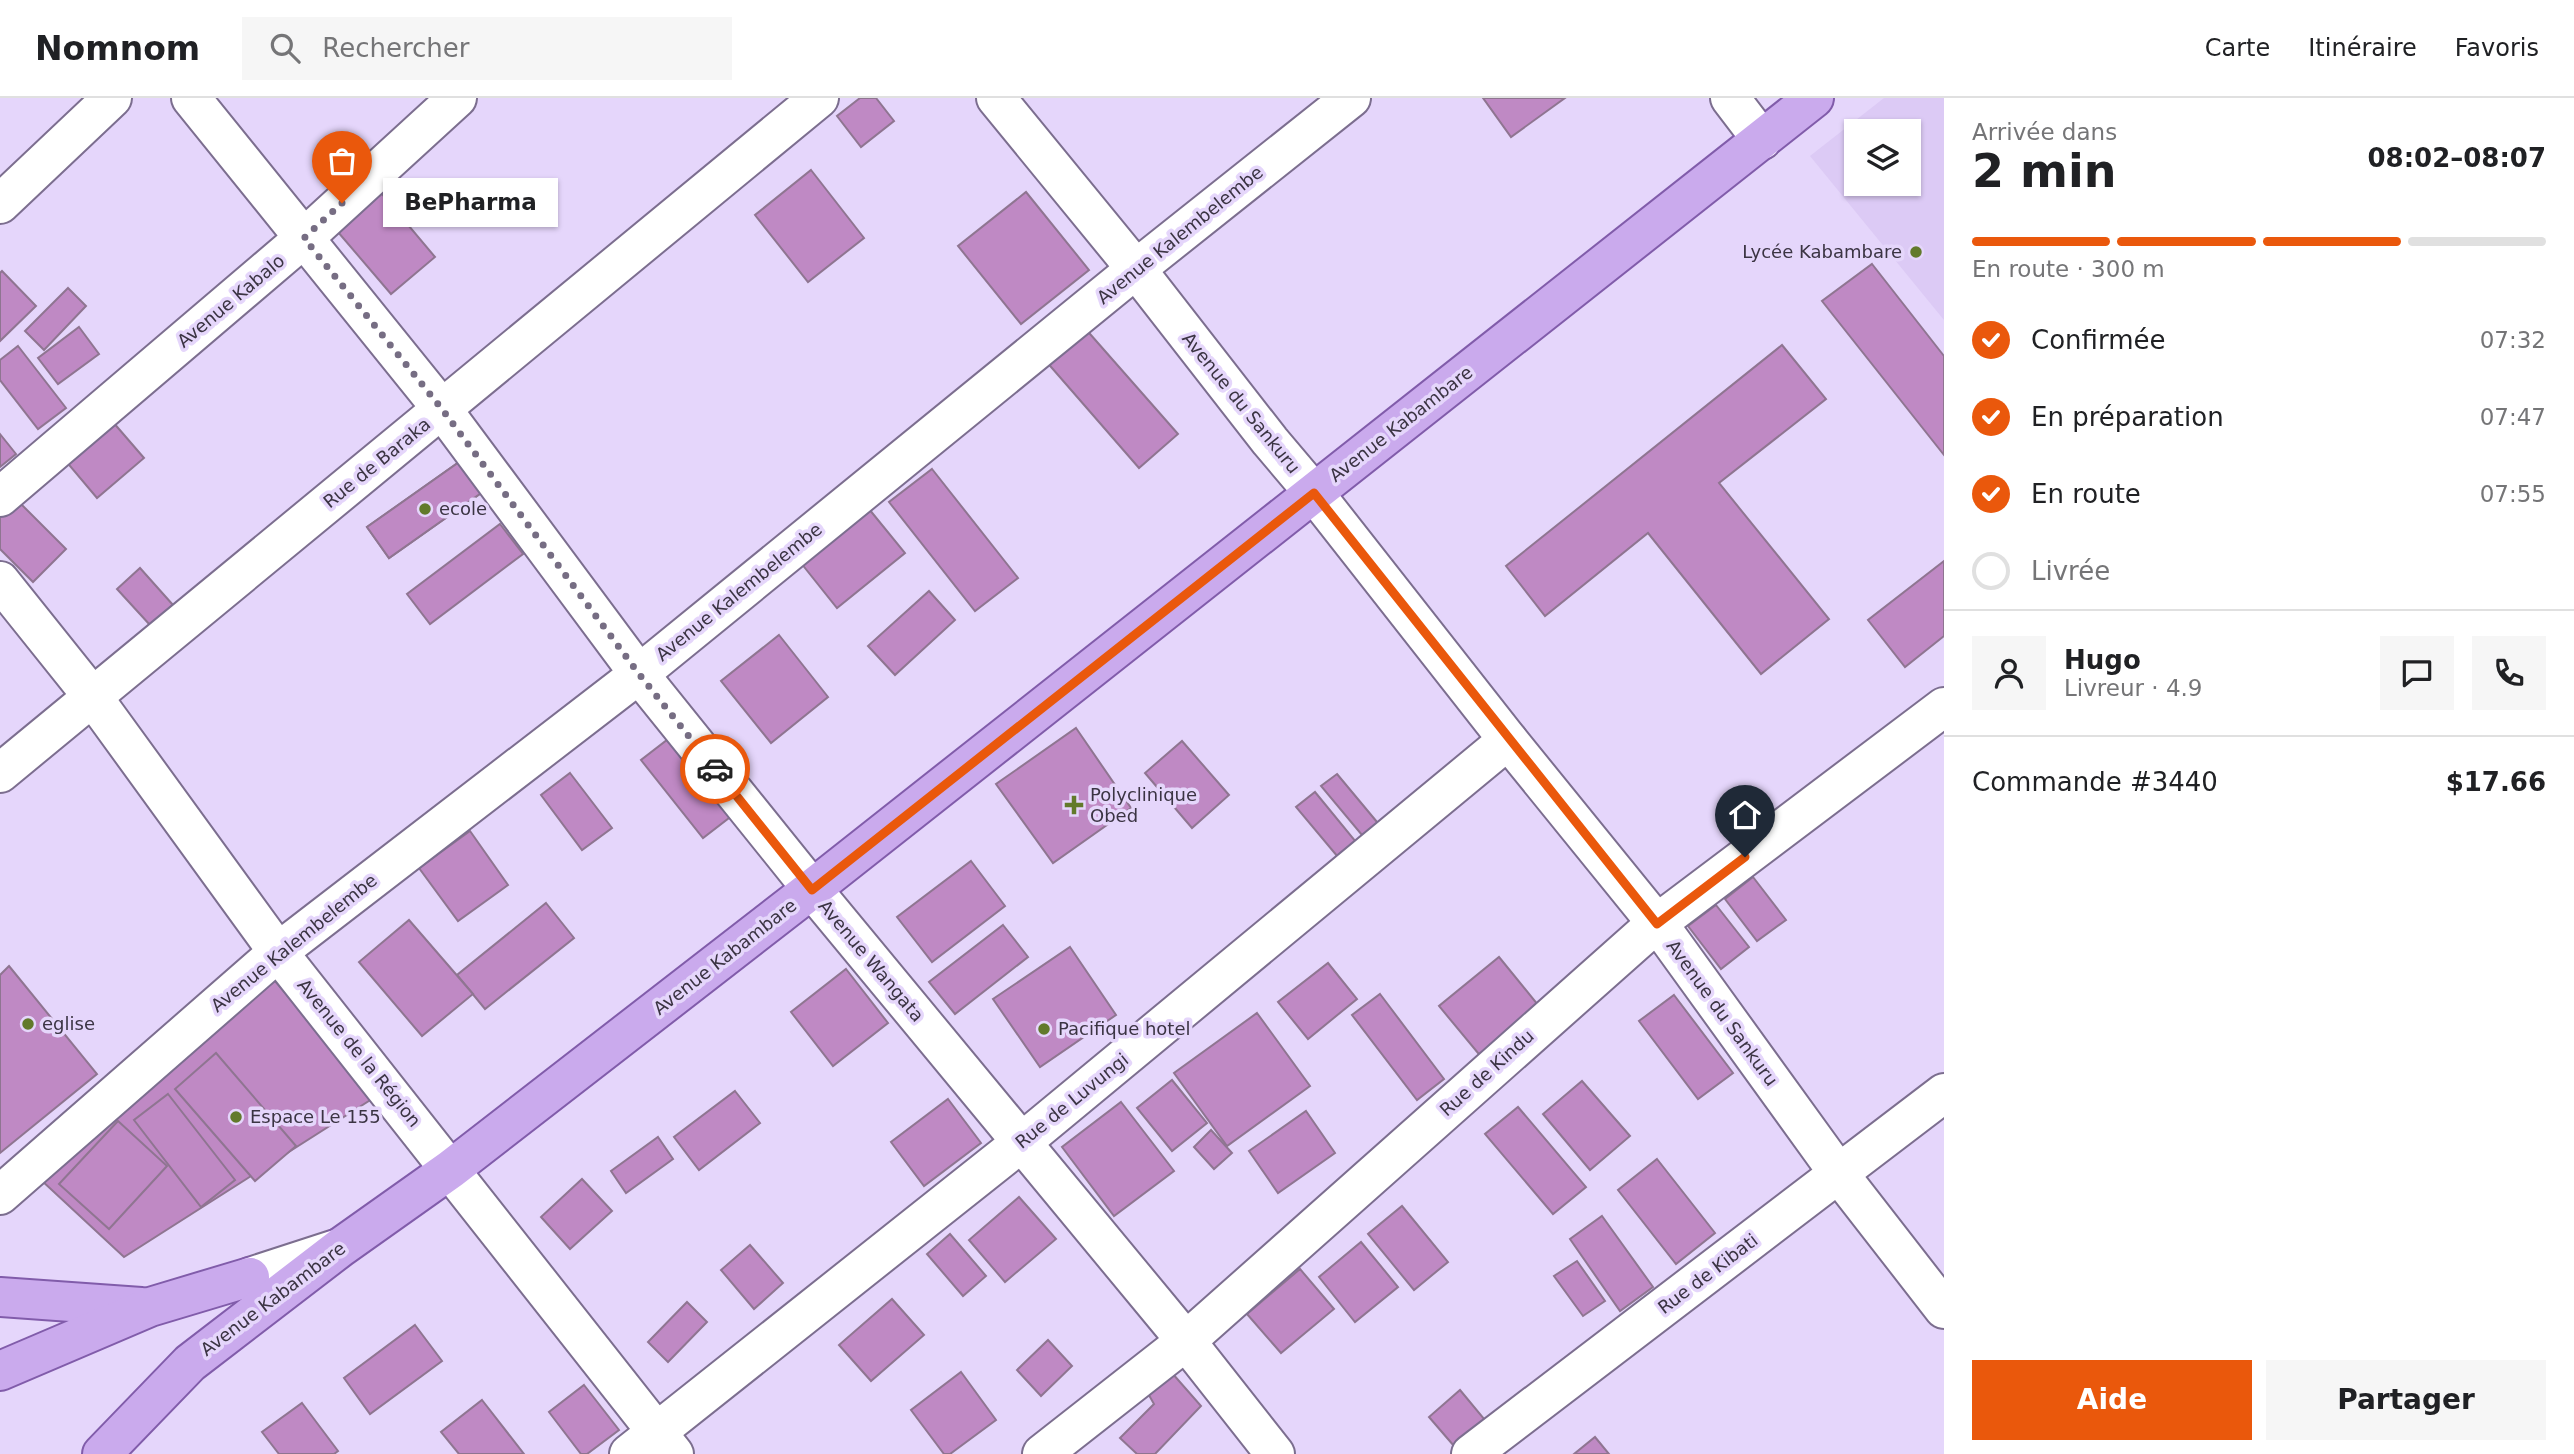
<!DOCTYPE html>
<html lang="fr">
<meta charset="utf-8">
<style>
body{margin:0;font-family:"DejaVu Sans",sans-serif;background:#f6f6f6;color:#202124;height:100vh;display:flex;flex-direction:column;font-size:26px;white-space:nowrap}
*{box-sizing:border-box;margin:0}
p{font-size:23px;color:#757577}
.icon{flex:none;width:38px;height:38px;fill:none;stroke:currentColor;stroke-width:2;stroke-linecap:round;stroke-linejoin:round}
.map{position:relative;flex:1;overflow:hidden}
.side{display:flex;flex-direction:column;background:#fff;width:630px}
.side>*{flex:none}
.fabs{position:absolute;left:1844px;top:21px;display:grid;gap:14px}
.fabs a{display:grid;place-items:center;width:77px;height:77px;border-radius:0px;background:#fff;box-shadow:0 2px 5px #0004;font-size:35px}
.pin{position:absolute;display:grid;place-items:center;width:60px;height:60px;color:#fff;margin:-72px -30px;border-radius:50% 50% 50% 0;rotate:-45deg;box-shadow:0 0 7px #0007}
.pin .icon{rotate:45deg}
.courier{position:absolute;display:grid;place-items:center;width:70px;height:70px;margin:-35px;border:5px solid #ea580c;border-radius:50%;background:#fff;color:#222;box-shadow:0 2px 9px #0007}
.bubble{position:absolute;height:49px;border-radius:0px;background:#fff;box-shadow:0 2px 5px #0004;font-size:23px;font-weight:700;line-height:49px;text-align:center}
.summary em{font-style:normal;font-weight:700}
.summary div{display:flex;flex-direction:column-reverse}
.summary{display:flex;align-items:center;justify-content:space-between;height:119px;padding:0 28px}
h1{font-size:46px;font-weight:700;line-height:52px}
.bar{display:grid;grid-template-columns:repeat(4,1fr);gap:10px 7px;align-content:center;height:84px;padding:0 28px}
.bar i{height:9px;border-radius:5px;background:#e0e0e0}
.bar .current{background:#ea580c}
.bar p{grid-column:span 4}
.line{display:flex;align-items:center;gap:18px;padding:0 28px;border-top:2px solid #e0e0e0}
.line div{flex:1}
.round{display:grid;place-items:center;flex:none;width:74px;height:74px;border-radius:0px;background:#f6f6f6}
ol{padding:0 28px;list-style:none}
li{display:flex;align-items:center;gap:21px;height:77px}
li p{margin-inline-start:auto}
li .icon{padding:7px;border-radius:50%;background:#ea580c;color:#fff;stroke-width:4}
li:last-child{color:#757577}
li i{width:38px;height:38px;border:4px solid #e0e0e0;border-radius:50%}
.button{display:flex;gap:14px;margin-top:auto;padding:14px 28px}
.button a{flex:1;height:80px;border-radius:0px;background:#ea580c;color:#fff;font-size:28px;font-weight:700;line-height:80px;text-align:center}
.button a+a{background:#f6f6f6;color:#202124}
header{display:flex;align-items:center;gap:42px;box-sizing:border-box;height:98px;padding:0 35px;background:#fff;border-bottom:2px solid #e0e0e0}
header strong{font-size:33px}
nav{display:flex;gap:38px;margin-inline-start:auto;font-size:24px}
.search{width:490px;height:63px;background:#f6f6f6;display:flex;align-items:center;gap:18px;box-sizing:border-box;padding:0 24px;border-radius:0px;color:#757577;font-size:26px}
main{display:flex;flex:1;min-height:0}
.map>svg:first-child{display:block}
</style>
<header>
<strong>Nomnom</strong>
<div class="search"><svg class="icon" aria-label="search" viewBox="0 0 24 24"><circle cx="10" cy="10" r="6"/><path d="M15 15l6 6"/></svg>Rechercher</div>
<nav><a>Carte</a><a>Itinéraire</a><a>Favoris</a></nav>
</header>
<main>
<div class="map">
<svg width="1944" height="1356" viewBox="0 0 1944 1356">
<rect width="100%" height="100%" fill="#e5d6fb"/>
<path fill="#dccaf5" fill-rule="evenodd" d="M1884,0H1944V222L1810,58ZM1857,33H1909V86H1857Z"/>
<g fill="#bf89c4" stroke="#8f7591" stroke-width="2">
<path d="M860,0H876L894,23L861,49L837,18Z"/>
<path d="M1483,0H1565L1511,39Z"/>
<path d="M811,72L864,140L808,184L755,117Z"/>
<path d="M377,90L435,159L391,196L332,127Z"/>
<path d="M1026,94L1089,172L1021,226L958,148Z"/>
<path d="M1872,166L1944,258V357L1822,203Z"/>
<path d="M2,173L36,208L0,243V175Z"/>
<path d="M68,190L86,208L44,252L25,233Z"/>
<path d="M1083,228L1178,336L1139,370L1045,262Z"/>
<path d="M79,229L99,256L58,286L38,260Z"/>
<path d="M1782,247L1826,301L1719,385L1829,521L1761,576L1648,435L1545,518L1506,468Z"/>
<path d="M18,248L66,310L38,331L0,282V262Z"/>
<path d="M106,316L144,360L97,400L59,355Z"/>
<path d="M0,336L16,356L0,369Z"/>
<path d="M462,362L484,393L389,460L367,429Z"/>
<path d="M462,362L484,393L389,460L367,429Z"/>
<path d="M932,371L1018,480L975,513L889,404Z"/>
<path d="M13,398L66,451L33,484L0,451V411Z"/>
<path d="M869,411L905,455L837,510L801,465Z"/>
<path d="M500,426L523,456L430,526L407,496Z"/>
<path d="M1944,463V538L1905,569L1868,522Z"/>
<path d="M140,470L173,507L150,527L117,491Z"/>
<path d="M929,493L955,522L895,577L868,548Z"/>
<path d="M779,537L828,599L771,645L721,583Z"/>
<path d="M1076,630L1131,710L1053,765L996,686Z"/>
<path d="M676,635L738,713L703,740L641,662Z"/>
<path d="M1182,643L1229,697L1192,730L1145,675Z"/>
<path d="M570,675L612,730L582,752L541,697Z"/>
<path d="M1337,676L1382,730L1367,743L1321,688Z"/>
<path d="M1315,694L1361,750L1343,765L1296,709Z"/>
<path d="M470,733L508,787L458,823L419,770Z"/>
<path d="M971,763L1005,808L932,864L897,819Z"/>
<path d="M1753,779L1786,822L1757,843L1725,801Z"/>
<path d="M546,805L574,840L485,911L457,877Z"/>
<path d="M1716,807L1749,849L1721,871L1688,828Z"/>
<path d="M409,822L473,896L422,938L359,864Z"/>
<path d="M1003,827L1028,859L955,916L929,884Z"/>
<path d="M1070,849L1116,917L1040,969L993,901Z"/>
<path d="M1499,859L1543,913L1483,961L1439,908Z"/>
<path d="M1328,865L1357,901L1308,941L1278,904Z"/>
<path d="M9,868L97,976L0,1055V877Z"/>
<path d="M846,871L888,925L833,968L791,914Z"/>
<path d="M269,876L375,999L124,1159L40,1081Z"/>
<path d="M1380,896L1444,981L1417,1002L1352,917Z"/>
<path d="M1674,897L1733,975L1698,1001L1639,923Z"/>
<path d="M1257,915L1310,988L1227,1048L1174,975Z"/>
<path d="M216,955L296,1048L255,1083L175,991Z"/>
<path d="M1172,982L1207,1025L1172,1053L1137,1010Z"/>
<path d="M1582,983L1630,1038L1590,1072L1543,1016Z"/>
<path d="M735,993L760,1025L699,1072L674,1039Z"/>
<path d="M168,996L235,1082L201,1109L134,1022Z"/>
<path d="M948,1001L981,1045L924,1088L891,1044Z"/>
<path d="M1121,1004L1174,1073L1114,1118L1062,1049Z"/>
<path d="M1518,1009L1586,1089L1553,1116L1485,1036Z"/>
<path d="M1306,1013L1335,1055L1278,1095L1249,1053Z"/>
<path d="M118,1023L167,1068L109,1131L59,1086Z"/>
<path d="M1211,1032L1232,1055L1214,1071L1194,1049Z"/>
<path d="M658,1039L673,1061L626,1095L611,1073Z"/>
<path d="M1657,1061L1715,1135L1676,1166L1618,1092Z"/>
<path d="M582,1081L612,1113L570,1151L541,1119Z"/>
<path d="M1019,1099L1056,1141L1005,1184L969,1142Z"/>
<path d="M1402,1108L1448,1164L1414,1192L1368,1136Z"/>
<path d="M1602,1118L1653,1189L1620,1213L1570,1141Z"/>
<path d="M950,1136L986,1178L963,1198L927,1156Z"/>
<path d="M1361,1144L1398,1189L1355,1224L1319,1179Z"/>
<path d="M750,1147L783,1185L754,1211L721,1172Z"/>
<path d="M1577,1163L1605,1203L1583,1218L1554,1178Z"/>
<path d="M1300,1171L1334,1211L1281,1255L1247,1216Z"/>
<path d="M892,1201L924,1237L871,1283L839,1247Z"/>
<path d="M687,1204L707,1224L668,1264L648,1244Z"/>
<path d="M415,1227L442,1263L370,1316L344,1280Z"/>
<path d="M1048,1242L1072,1268L1041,1298L1017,1272Z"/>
<path d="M1165,1267L1201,1308L1155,1356H1137L1120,1340L1154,1306L1141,1283Z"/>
<path d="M961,1274L996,1322L950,1356H944L911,1312Z"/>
<path d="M584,1287L619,1332L587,1356H581L549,1314Z"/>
<path d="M1460,1292L1485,1322L1454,1348L1429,1319Z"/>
<path d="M482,1302L524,1356H459L441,1334Z"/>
<path d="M302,1305L338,1353L334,1356H279L262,1334Z"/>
<path d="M1595,1339L1609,1356H1574Z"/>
</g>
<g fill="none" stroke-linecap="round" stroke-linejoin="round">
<defs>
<g id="minor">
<path d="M191,0L442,311L639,576L812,791L1186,1243L1275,1356"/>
<path d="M996,0L1136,171L1270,343L1314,395L1508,642L1667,838L1839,1076L1944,1211"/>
<path d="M1730,0L1762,42"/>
<path d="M0,106L112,0"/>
<path d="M0,399L304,140L457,0"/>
<path d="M0,483L92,598L278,854L674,1356"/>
<path d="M0,675L819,0"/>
<path d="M0,1097L278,854L639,576L1136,171L1351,0"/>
<path d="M250,1179L336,1151"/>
<path d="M629,1356L1022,1044L1508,642"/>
<path d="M1042,1356L1186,1243L1651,830L1944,609"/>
<path d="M1471,1356L1944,995"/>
</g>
<g id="major">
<path d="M0,1199L141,1209"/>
<path d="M0,1273L150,1209L250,1179"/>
<path d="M102,1356L190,1265L341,1149L451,1071L812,791L1814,0"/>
</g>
</defs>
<use href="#minor" stroke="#7c6e8f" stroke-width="42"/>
<use href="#major" stroke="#815caa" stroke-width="42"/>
<use href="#minor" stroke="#fff" stroke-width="38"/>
<use href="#major" stroke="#caaaed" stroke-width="38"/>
</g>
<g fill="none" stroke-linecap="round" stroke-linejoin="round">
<path stroke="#766d83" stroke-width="7" stroke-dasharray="0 12.6" d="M342,105L304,140L442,311L639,576L715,671"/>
<path stroke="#ea580c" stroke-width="9" d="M715,671L812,792L1314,395L1657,826L1745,759"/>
</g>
<g fill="#627a2b" stroke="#e5d6fb" stroke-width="2.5">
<circle cx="1916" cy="154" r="7"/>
<circle cx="425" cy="411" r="7"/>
<path d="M1070.5 696.5h7v7h7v7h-7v7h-7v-7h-7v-7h7z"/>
<circle cx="28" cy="926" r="7"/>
<circle cx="1044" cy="931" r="7"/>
<circle cx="236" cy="1019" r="7"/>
</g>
<g text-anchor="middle" stroke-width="7" stroke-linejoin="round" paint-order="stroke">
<g font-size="18" fill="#3b3443" stroke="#e5d6fb">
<text transform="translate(1180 137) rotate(-39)" y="6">Avenue Kalembelembe</text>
<text transform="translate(231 203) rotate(-40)" y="6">Avenue Kabalo</text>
<text transform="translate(1241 305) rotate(51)" y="6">Avenue du Sankuru</text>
<text transform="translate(1401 326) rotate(-38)" y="6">Avenue Kabambare</text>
<text transform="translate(377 365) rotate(-39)" y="6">Rue de Baraka</text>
<text transform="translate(739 494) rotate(-39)" y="6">Avenue Kalembelembe</text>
<text transform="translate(294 845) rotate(-39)" y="6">Avenue Kalembelembe</text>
<text transform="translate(725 859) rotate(-38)" y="6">Avenue Kabambare</text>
<text transform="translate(871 863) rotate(50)" y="6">Avenue Wangata</text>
<text transform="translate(1722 915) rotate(54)" y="6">Avenue du Sankuru</text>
<text transform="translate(359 955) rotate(51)" y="6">Avenue de la Région</text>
<text transform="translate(1487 975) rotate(-42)" y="6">Rue de Kindu</text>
<text transform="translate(1072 1003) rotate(-39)" y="6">Rue de Luvungi</text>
<text transform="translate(1708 1176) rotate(-37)" y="6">Rue de Kibati</text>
<text transform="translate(273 1201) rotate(-37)" y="6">Avenue Kabambare</text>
</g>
<g font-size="18" fill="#3b3443" stroke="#e5d6fb" text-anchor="start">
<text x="1902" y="160" text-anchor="end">Lycée Kabambare</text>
<text x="439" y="417">ecole</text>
<text x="1090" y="703">Polyclinique<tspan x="1090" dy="21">Obed</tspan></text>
<text x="42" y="932">eglise</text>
<text x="1058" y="937">Pacifique hotel</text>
<text x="250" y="1025">Espace Le 155</text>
</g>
</g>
</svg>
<div class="fabs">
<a><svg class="icon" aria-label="layers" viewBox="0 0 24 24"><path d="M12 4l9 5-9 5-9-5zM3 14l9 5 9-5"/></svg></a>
</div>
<div class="pin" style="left:342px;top:105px;background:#ea580c"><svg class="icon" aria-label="bag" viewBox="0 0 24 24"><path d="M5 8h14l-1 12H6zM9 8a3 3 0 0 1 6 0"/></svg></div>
<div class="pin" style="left:1745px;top:759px;background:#1f2937"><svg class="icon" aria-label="home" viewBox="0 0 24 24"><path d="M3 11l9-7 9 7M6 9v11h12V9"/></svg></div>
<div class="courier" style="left:715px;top:671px"><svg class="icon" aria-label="car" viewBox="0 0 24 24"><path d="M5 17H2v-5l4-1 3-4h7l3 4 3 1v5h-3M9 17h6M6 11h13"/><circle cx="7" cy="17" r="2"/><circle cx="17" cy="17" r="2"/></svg></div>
<div class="bubble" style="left:383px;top:80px;width:175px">BePharma</div>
</div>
<section class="side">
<div class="summary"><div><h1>2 min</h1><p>Arrivée dans</p></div><em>08:02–08:07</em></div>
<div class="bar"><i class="current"></i><i class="current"></i><i class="current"></i><i></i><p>En route · 300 m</p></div>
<ol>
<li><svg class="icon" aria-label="check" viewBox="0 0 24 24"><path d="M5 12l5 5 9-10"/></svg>Confirmée<p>07:32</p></li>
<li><svg class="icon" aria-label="check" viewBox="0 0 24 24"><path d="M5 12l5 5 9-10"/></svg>En préparation<p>07:47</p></li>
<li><svg class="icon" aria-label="check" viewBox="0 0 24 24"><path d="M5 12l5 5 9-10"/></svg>En route<p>07:55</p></li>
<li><i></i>Livrée</li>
</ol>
<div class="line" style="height:126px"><a class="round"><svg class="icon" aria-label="person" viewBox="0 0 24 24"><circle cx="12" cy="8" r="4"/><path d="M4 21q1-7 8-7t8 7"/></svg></a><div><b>Hugo</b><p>Livreur · 4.9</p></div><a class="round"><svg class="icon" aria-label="chat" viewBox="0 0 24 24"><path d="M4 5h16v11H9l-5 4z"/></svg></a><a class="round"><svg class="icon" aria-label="phone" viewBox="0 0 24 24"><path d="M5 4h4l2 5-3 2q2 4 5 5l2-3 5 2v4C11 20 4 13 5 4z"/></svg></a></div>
<div class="line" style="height:91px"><div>Commande #3440</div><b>$17.66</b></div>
<div class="button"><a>Aide</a><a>Partager</a></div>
</section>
</main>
